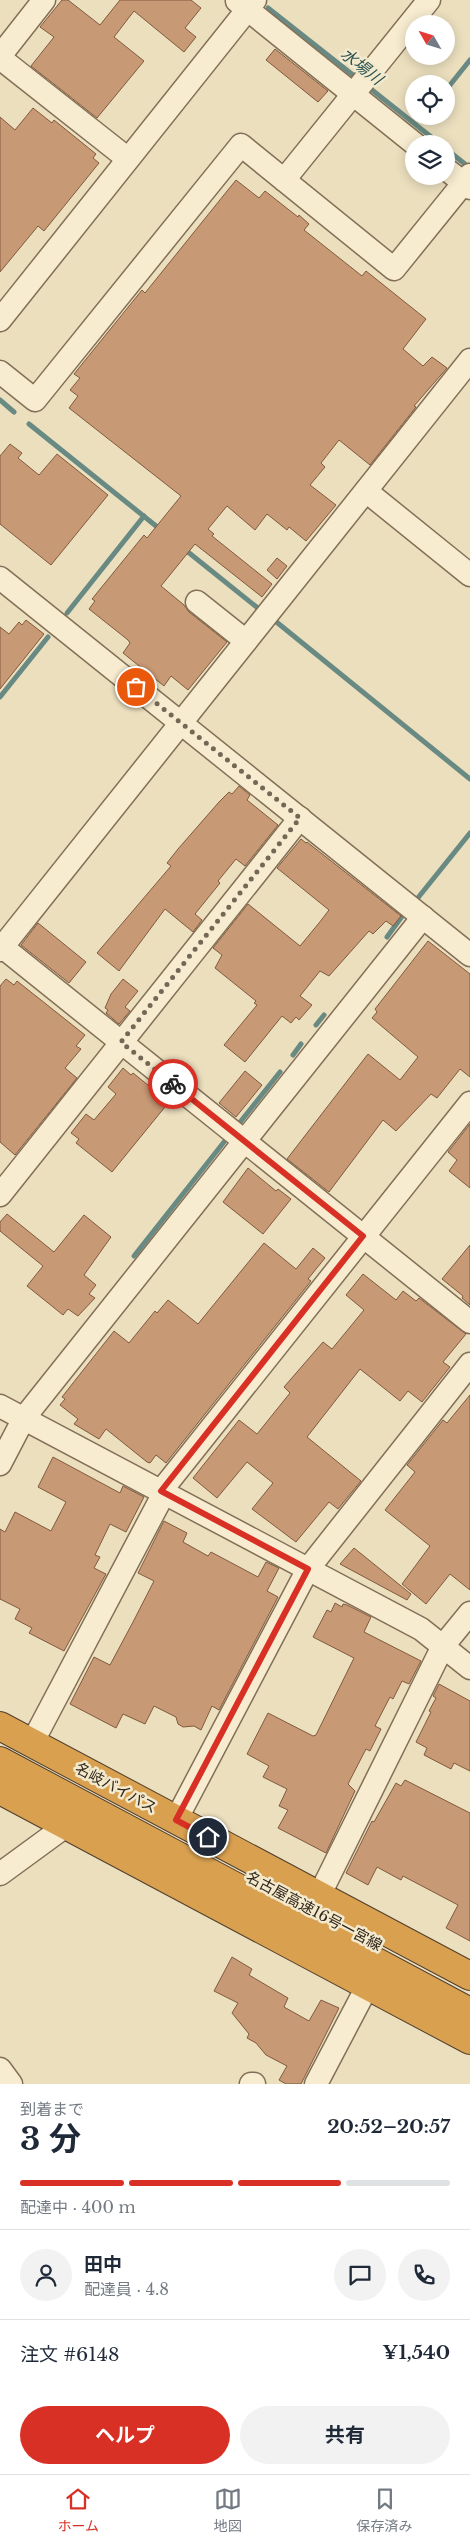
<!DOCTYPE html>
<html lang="ja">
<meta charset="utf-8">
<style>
body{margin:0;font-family:"Libre Baskerville","Noto Sans JP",serif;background:#f2f2f3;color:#1f2937;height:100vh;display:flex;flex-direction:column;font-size:19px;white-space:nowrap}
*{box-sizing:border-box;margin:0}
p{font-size:16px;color:#747a83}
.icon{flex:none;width:28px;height:28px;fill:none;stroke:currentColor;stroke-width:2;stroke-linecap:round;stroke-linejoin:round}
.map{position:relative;height:2084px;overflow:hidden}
.details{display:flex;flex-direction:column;background:#fff;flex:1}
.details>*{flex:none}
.needle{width:32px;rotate:309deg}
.buttons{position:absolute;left:405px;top:15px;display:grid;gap:10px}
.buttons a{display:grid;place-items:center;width:50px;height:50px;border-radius:50%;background:#fff;box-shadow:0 2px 12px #0003;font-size:25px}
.pin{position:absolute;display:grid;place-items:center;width:42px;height:42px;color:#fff;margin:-21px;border:2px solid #fff;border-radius:50%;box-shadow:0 1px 5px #0007}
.courier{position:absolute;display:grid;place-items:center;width:50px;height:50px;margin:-25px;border:4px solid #d93025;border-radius:50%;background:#fff;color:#222;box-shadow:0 1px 6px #0007}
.head em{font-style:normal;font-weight:700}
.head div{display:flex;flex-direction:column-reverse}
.head{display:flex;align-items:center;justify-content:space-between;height:85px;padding:0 20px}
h1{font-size:32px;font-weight:700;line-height:38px}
.bar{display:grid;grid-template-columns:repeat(4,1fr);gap:8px 5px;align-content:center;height:60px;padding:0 20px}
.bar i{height:6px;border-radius:4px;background:#e0e1e3}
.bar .selected{background:#d93025}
.bar p{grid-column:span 4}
.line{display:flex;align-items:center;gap:12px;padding:0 20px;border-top:1px solid #e0e1e3}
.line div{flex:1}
.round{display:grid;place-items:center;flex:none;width:52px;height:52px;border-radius:26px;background:#f2f2f3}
.action{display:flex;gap:10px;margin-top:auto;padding:10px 20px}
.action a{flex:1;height:58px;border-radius:30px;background:#d93025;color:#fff;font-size:20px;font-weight:700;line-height:58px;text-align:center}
.action a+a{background:#f2f2f3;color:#1f2937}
.dock{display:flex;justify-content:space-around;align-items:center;height:70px;border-top:1px solid #e0e1e3;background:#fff;font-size:14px;color:#747a83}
.dock a{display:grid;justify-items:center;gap:2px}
.dock .selected{color:#d93025}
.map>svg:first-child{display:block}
</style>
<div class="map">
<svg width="470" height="2084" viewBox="0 0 470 2084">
<rect width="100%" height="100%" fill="#ebdfbe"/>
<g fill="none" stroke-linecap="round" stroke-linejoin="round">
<g stroke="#698a82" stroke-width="5">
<path d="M268,8L358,79"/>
<path d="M367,86L440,144"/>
<path d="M446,90L470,60"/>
<path d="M446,149L470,168"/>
<path d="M0,400L14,412"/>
<path d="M29,424L161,530"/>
<path d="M183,548L259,609"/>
<path d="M67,613L144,516"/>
<path d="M274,620L470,779"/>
<path d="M0,697L48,637"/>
<path d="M417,899L470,833"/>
<path d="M387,937L403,915"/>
<path d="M316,1025L324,1015"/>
<path d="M293,1055L301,1044"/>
<path d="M237,1126L280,1072"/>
<path d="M134,1256L224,1142"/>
</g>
</g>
<g fill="#c89975" stroke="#815a3e">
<path d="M62,0H68L100,25L120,0H191L201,8L185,28L196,37L184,52L134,11L114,37L144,61L97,118L31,66L54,37L40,27Z"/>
<path d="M275,49L328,91L318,102L266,60Z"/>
<path d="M33,108L52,123L54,120L96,154L93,158L99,163L44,231L38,226L0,272V117L15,130Z"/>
<path d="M236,180L259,198L265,191L298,217L299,215L309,224L304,230L362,276L366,271L426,319L403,349L423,366L432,357L447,368L414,406L416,407L370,465L339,440L321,463L325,467L310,485L336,505L306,541L289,527L287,530L267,514L255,530L227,506L208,529L214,534L212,536L272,584L262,597L195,544L161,586L184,605L189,612L227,642L188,690L171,676L164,686L123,653L130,643L128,640L89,609L95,601L92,599L144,535L147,538L181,496L69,408L78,396L70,390L80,378L74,374L142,290L145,293Z"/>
<path d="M10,444L22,453L18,458L39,475L57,454L108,495L51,565L0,524V456Z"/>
<path d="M277,558L287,566L277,579L267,570Z"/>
<path d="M26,620L44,634L0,689V627L9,634L19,622L22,625Z"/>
<path d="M239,786L250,795L247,800L278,825L245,866L236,859L218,881L220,883L195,914L202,920L193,932L165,909L119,971L97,953L171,866L167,863L178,849L219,802L229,792L232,794Z"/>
<path d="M301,839L306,843L307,842L401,916L393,926L386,921L373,934L369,931L329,976L320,971L300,996L312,1005L299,1020L296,1017L291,1023L282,1016L245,1062L224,1045L257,1005L254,1003L256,1001L215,968L222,955L213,948L248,904L300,946L319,923L329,910L277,868Z"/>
<path d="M38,923L86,962L69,983L21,945Z"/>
<path d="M428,941L470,974V1077L460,1069L437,1098L431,1094L396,1131L383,1120L329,1192L287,1159L368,1054L400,1080L418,1057L372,1018L377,1012L375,1009Z"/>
<path d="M6,979L14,985L17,981L85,1035L76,1046L81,1049L65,1068L77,1078L15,1155L0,1142V986Z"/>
<path d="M123,979L138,991L125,1007L130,1011L119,1024L106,1013L108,1010L105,1008L111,994Z"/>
<path d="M123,1068L131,1075L133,1073L169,1102L112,1172L76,1143L79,1139L71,1133L86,1114L94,1120L116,1094L108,1087Z"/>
<path d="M245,1071L262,1085L236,1117L219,1103Z"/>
<path d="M470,1124V1188L449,1171L457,1160L448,1152Z"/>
<path d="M248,1168L276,1191L278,1189L291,1199L263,1234L223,1202Z"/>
<path d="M7,1214L54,1252L84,1215L111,1237L84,1275L96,1285L89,1294L95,1298L78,1316L68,1309L63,1315L27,1286L43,1266L0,1231V1222Z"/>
<path d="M264,1243L296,1269L313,1248L325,1258L308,1279L311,1281L166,1463L156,1455L150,1463L147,1462L106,1429L99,1439L74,1424L78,1419L60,1405L65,1399L62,1397L114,1331L129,1343L155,1311L157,1313L168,1300L198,1324Z"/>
<path d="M470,1245V1305L462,1298L463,1296L442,1279Z"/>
<path d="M363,1274L396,1300L403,1291L416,1301L419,1298L466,1334L443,1362L450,1367L422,1402L408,1391L400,1401L360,1369L307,1437L361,1481L338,1509L329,1502L296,1542L252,1509L273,1483L247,1462L217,1498L193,1478L239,1420L257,1434L290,1393L284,1387L323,1342L332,1349L364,1310L346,1295Z"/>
<path d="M470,1395V1590L450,1574L426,1604L402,1584L430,1546L385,1510L415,1472L407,1465L443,1420L447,1423Z"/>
<path d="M53,1457L120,1493L123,1486L144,1497L126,1532L110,1524L95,1555L100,1557L94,1568L106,1574L64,1651L29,1633L32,1628L15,1619L20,1609L0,1599V1529L5,1532L15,1512L51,1531L66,1502L38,1487Z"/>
<path d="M164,1521L187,1533L183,1542L208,1556L211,1552L258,1577L266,1562L279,1568L267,1591L278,1597L219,1710L212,1706L201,1730L194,1726L183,1727L178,1724L176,1717L154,1706L145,1724L123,1714L116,1728L70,1704L94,1657L110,1665L133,1622L154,1581L138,1573Z"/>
<path d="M354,1548L411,1594L407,1600L340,1564Z"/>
<path d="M335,1603L342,1607L343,1604L347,1605L371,1617L364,1632L421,1661L409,1684L402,1681L393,1699L390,1697L375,1726L381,1729L370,1751L366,1749L348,1784L355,1791L326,1853L278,1828L288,1810L279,1806L287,1789L263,1777L269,1766L247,1754L268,1713L313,1736L316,1735L354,1658L313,1637L327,1610L331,1612Z"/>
<path d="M439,1684L470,1701V1771L454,1763L451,1769L424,1755L427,1748L416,1742L431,1712L429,1711L436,1698L433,1696Z"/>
<path d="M405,1780L470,1813V1941L446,1928L458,1905L403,1876L401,1880L377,1867L368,1885L346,1873L372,1821L374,1822L396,1783L401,1786Z"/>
<path d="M232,1957L252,1969L249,1975L288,1998L284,2007L309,2021L321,2000L339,2008L301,2084H286L279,2080L287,2066L266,2055L256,2043L247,2038L249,2034L232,2013L238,2003L214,1991Z"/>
</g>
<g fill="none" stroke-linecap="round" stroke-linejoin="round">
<defs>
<g id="minor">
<path d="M237,1L415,144"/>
<path d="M0,56L44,0"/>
<path d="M0,58L128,159"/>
<path d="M446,169L470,188"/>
<path d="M284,180L429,0"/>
<path d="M0,320L255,0"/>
<path d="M0,372L35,400L241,145L394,269L470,175"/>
<path d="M366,491L470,575"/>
<path d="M0,578L470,955"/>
<path d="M197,602L246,641"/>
<path d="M0,945L470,1322"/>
<path d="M0,950L470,360"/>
<path d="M0,1195L300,818"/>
<path d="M0,1406L421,1629L470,1668"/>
<path d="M0,1464L24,1418L423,917"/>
<path d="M161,1491L470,1103"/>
<path d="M32,1743L164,1493"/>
<path d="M176,1820L308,1569L470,1364"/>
<path d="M0,1874L67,1825"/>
<path d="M319,1896L443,1646L470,1613"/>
<path d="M0,2069L11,2084"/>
<path d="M251,2084H254"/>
<path d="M316,2084L368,1985"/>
</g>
<g id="highway">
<path d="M0,1726L470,1976"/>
<path d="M0,1761L470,2012"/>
<path d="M0,1790L470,2040"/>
</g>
</defs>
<use href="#minor" stroke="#836f57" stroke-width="25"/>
<use href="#highway" stroke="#503e2c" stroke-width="30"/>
<use href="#minor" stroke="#f7ecd0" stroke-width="22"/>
<use href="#highway" stroke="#d9a050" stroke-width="28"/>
</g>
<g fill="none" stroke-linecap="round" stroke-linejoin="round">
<path stroke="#736755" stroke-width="5" stroke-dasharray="0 9" d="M136,687L300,818L121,1042L173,1084"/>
<path stroke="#d93025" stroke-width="6" d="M173,1084L363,1236L161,1491L308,1569L176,1820L208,1837"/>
</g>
<g text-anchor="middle" stroke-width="5" stroke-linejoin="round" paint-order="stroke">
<g font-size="15" fill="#33271c" stroke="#f3e9cd">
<text transform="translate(116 1788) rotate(28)" y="5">名岐バイパス</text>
<text transform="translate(314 1911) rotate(28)" y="5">名古屋高速16号一宮線</text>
</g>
<g font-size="16" font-style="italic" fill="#2b5250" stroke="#f3e9cd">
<text transform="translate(362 66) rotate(38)" y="6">水場川</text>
</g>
</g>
</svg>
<div class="buttons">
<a><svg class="needle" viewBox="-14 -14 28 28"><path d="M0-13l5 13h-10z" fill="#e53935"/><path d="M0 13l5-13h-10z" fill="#747a83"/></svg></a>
<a><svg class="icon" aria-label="locate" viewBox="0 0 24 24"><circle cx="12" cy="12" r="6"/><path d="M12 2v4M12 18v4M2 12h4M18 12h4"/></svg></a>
<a><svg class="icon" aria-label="layers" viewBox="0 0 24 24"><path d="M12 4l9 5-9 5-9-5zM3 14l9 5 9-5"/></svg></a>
</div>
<div class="pin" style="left:136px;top:687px;background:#ea580c"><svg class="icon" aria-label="bag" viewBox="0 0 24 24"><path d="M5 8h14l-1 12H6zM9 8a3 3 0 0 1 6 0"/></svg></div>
<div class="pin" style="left:208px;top:1837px;background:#1f2937"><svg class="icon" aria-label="home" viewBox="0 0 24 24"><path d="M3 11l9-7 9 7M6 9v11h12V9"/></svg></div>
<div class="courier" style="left:173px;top:1084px"><svg class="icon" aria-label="bike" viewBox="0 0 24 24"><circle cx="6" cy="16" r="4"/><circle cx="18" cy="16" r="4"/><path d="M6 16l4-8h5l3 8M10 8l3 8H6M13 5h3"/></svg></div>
</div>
<section class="details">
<div class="head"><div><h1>3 分</h1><p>到着まで</p></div><em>20:52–20:57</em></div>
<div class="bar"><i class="selected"></i><i class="selected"></i><i class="selected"></i><i></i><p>配達中 · 400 m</p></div>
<div class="line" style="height:90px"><a class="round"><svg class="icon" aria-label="person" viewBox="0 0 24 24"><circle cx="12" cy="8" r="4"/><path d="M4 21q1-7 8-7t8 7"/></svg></a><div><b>田中</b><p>配達員 · 4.8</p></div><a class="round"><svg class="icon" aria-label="chat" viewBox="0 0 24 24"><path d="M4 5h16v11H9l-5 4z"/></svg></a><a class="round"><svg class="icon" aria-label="phone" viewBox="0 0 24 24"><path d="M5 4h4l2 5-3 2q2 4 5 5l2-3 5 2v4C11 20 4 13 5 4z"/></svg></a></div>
<div class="line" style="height:65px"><div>注文 #6148</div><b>¥1,540</b></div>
<div class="action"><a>ヘルプ</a><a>共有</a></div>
</section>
<nav class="dock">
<a class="selected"><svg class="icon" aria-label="home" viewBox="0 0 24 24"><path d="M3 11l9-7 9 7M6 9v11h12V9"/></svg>ホーム</a>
<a><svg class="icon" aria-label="map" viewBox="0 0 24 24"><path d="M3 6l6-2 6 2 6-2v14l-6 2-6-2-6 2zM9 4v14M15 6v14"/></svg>地図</a>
<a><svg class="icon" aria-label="saved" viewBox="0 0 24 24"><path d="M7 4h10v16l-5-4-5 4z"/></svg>保存済み</a>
</nav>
